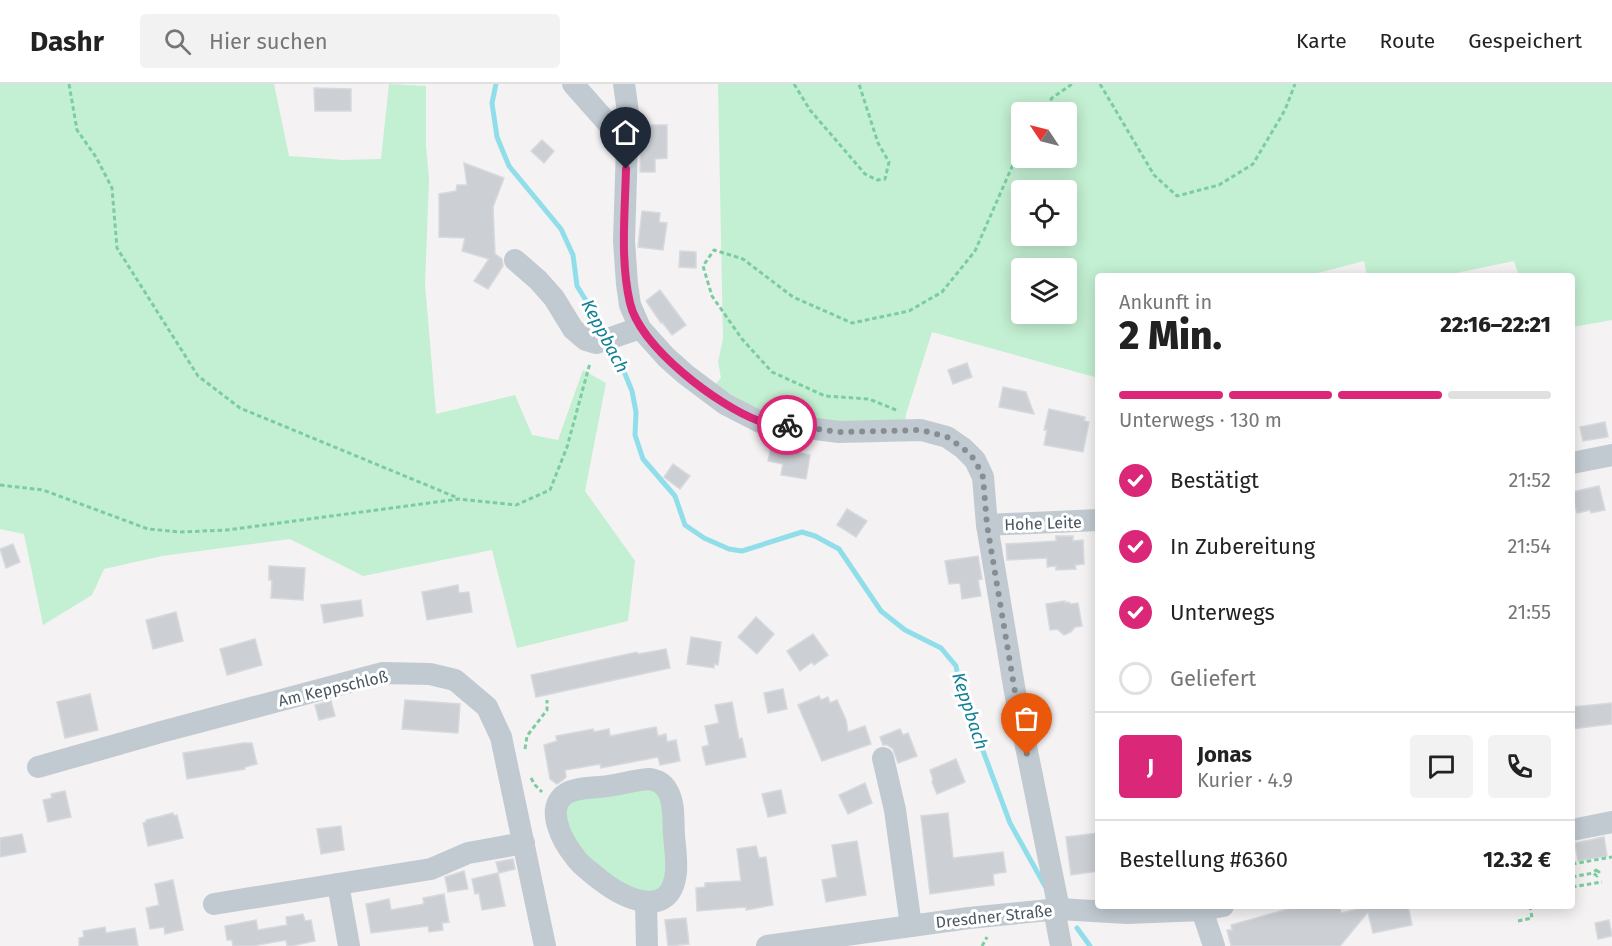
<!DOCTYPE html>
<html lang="de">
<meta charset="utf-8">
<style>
body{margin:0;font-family:"Fira Sans",sans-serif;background:#f2f2f2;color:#222;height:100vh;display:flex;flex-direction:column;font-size:22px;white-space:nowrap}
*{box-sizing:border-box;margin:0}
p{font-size:20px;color:#767676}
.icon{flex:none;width:33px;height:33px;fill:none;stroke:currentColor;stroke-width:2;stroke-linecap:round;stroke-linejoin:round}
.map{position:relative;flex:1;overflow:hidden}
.panel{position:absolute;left:1095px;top:189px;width:480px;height:636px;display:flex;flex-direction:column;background:#fff;border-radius:6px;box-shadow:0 3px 15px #0003}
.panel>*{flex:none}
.needle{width:39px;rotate:305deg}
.buttons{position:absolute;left:1011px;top:18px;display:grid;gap:12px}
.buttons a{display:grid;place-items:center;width:66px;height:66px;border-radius:6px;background:#fff;box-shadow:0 3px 15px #0003;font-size:30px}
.pin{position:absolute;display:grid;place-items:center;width:51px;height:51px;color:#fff;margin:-62px -26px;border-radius:50% 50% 50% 0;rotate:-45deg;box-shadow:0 0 6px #0007}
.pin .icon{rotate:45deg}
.courier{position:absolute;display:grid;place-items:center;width:60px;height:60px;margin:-30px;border:4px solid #db2777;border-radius:50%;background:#fff;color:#222;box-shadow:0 2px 8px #0007}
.head em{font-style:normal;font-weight:800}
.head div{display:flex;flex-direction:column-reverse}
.head{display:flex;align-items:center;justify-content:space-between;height:102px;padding:0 24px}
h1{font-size:39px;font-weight:800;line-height:45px}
.bar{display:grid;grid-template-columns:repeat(4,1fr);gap:9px 6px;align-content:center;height:72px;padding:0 24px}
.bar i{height:8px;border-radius:4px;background:#e0e0e0}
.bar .on{background:#db2777}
.bar p{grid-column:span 4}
.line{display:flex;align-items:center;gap:15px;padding:0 24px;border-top:2px solid #e0e0e0}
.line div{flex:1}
.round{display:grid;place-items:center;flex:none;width:63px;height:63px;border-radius:6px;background:#f2f2f2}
ol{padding:0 24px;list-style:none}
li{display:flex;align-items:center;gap:18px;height:66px}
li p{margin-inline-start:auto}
li .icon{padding:6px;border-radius:50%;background:#db2777;color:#fff;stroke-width:4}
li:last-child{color:#767676}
li i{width:33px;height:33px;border:3px solid #e0e0e0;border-radius:50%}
header{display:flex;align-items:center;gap:36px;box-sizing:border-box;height:84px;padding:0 30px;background:#fff;border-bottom:2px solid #e0e0e0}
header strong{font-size:28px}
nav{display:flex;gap:33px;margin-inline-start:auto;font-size:21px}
.search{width:420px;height:54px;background:#f2f2f2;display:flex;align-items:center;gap:15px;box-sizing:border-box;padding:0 21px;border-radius:6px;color:#767676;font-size:22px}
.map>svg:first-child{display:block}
</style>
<header>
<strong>Dashr</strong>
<div class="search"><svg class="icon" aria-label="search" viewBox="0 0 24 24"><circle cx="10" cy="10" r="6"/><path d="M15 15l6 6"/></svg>Hier suchen</div>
<nav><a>Karte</a><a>Route</a><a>Gespeichert</a></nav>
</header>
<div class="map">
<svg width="1612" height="862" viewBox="0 0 1612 862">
<rect width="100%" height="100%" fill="#f4f2f2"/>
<g fill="#c3efd2" fill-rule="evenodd">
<path d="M0,0H274L289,72L343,76L381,75L389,0L426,2V62L429,95L425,200L436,330L515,311L532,351L558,356L583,286L606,299L585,407L635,477L628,537L517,564L492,466L363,492L290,455L162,472L104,485L92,511L43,541L24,450L0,445Z"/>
<path d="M718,0H1612V236L1572,243V192H1519L1514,177L1442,192H1367L1364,177L1306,192H1098V294L932,248L906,330L905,341L881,343L763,331L714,302L721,294L718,278L723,255ZM1022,28H1066V74H1022ZM1022,106H1066V152H1022ZM1022,184H1066V230H1022Z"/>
<path d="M660,705L670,791L656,811L616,801L568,753L563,720L578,710Z"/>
</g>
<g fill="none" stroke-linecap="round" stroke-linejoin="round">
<g stroke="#91deeb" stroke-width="5">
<path d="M496,0L492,19L497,53L509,82L561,145L573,171L577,202L607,250"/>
<path d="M612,258L632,307L636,328L635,351L643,375L675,412L685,441L704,454L729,465L742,467L802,448L815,452L839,465L881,527L905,546L941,564L956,582L961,608L1010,739L1045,802"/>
<path d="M1077,844L1090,862"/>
</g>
</g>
<g fill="#ccd0d4" stroke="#d6d9dd" stroke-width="1.5">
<path d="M314,4L351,5V27H315Z"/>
<path d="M641,41H667V74L655,75V88H640Z"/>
<path d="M542,56L554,67L544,79L531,67Z"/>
<path d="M464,79L504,94L493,123L495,170L502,175L503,182L488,205L474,197L489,175L462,167L465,154L439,153V110L456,107L457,101H467Z"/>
<path d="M642,127L660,129L659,138L667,139L663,166L638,163Z"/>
<path d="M680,167L696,168V184L679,183Z"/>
<path d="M660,206L686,241L672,251L662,238L661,239L646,217Z"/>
<path d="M967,279L972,293L953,300L948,286Z"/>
<path d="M1003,303L1026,308L1034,330L999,323Z"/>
<path d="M1049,325L1085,333L1084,337L1089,338L1083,368L1044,361L1047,346H1044Z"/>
<path d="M1605,338L1608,353L1583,357L1580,343Z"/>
<path d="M771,363L801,368V369L810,371L806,395L781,391L783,380L768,377Z"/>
<path d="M673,380L690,392L680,405L664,393Z"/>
<path d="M1599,402L1605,426L1591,429L1590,426L1577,429L1572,408Z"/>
<path d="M847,425L867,437L856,453L837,441Z"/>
<path d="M1056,452H1073V457L1083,456L1084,480L1075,481L1076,485L1056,486V482L1047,483V474L1007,476L1006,460L1056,457Z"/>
<path d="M13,460L20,478L6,484L0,465Z"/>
<path d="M978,472L982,495L978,496L981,512L962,515L960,499L949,500L945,477Z"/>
<path d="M269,482L305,484L303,516L271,514L272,496H269Z"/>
<path d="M458,501L459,509L469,508L472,528L427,536L422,508Z"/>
<path d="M361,516L363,532L324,539L321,521Z"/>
<path d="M1065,517V519L1069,518L1070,520L1078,519L1082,542L1075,543L1071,548L1064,551L1057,545L1050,546L1046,520Z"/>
<path d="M176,528L183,557L153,565L146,536Z"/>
<path d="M756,533L774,550L757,570L738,553Z"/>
<path d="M813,550L828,571L814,581L812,578L800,587L787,567Z"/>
<path d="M691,553L721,558L718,581L714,580V584L687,580Z"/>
<path d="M255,555L262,581L227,591L220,565Z"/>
<path d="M666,565L670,584L536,613L531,591L637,568L638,570Z"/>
<path d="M783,605L787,625L768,629L764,609Z"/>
<path d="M90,610L98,646L65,654L57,618Z"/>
<path d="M819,612L821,616L828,613L830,619L837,616L846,636L848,648L865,642L871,660L822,677L798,621Z"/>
<path d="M405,616L460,620L458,649L402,645Z"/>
<path d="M331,617L335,632L319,636L315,621Z"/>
<path d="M732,618L739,655L742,654L746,673L706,681L702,663L709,661L705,642L719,639L715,621Z"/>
<path d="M1612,619V640L1572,645V623Z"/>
<path d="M656,643L658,652L666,650L667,658L676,656L680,677L660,681L658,673L601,684L600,680L565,686L566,693L564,695L557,700L550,695L544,661L557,657L556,652L593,645L594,648L609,645L610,652Z"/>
<path d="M900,645L903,651L908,649L917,672L898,679L893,665L887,661H883L880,653Z"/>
<path d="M243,659H252L257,680L245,683V685L187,695L183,669Z"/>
<path d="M956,675L965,698L937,710L932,698L933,695L930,686Z"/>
<path d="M865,699L872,719L848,730L839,711Z"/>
<path d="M781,706L786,729L768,733L762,710Z"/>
<path d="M65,707L71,733L48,738L43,716L52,714L51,710Z"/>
<path d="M173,729L174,732L177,731L183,754L148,762L143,739L146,738V736Z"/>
<path d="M948,729L953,774L1003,768L1006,788L993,790L994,801L930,810L921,732Z"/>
<path d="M341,742L344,766L321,770L317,745Z"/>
<path d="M1098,749V787L1071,791L1066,753Z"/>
<path d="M22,750L26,768L0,773V754Z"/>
<path d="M1604,753L1607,772L1578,777L1575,759Z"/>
<path d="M857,757L866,811L826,818L822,796L837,793L832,761Z"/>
<path d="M756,762L759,774L766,773L773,821L746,826V823L697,827L696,804L705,803V799L741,797L737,765Z"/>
<path d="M513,775L515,785L499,789L496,778Z"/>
<path d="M464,787L468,805L448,808L445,793Z"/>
<path d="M498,789L505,822L482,826L479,809L475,810L472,795Z"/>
<path d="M173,796L183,846L165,850L164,843L150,845L146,824L159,821L155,800Z"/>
<path d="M444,810L449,838L442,839L443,846L429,848L428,842L371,849L366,820L389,815L391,826L424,820L423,814Z"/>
<path d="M1292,822H1340L1341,829L1367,823V822H1408L1412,841L1373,849L1368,828L1340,862H1231L1227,846H1232L1231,841L1292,824Z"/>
<path d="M303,830L305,837L311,836L315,857L291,862H287L286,856L252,862H233L232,856H227L225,842L256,836L258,846L287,841L286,833Z"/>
<path d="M686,834L689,860L668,862L665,836Z"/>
<path d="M1609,836L1612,852L1598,855L1595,839Z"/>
<path d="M105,843L106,849L135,844L138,862H79V854L84,853L83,847Z"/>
</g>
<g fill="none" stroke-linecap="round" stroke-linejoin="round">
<g stroke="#7bcda0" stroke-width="3" stroke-dasharray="4.5 3" stroke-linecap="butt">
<path d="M69,0L77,46L96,73L112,104L117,164L198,292L240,324L458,414"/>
<path d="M794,0L810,26L865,90L877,96L885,95L889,78L878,59L859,0"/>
<path d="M1100,0L1154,91L1177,112L1219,101L1253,80L1285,26L1295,0"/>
<path d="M1041,28L1052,14L1072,0"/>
<path d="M896,326L869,315L825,312L772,288L742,255L712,212L703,182L714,166L743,175L793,213L852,239L909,227L942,208L975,167L1022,60"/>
<path d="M0,401L43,406L148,445L181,448L227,446L459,415L516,421L550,406L567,363L590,279"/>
<path d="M525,665L527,652L547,626V616"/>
<path d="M531,694L535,701L542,708"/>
<path d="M1572,780L1612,773"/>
<path d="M1596,786L1599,788L1597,792L1593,789Z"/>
<path d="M1572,793L1593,789"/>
<path d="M1572,803L1602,798"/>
<path d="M1518,837L1532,834L1530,822"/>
<path d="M982,862L987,853"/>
</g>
<g stroke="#c1cad1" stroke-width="22">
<path d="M573,0L627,61L624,157L627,200L630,221L640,244L666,273L685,290L725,320L760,338L839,348L921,346L947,353L963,364L975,376L983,393L987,441L1015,608L1059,825"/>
<path d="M624,0L628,28L627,61"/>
<path d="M515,176L538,196L554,214L573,245L586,256L596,259L640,244"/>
<path d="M1572,379L1612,371"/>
<path d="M987,441L1098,436"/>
<path d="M883,674L895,726L911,842"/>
<path d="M38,683L161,648L383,589L430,590L455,596L487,623L501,653L545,862"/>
<path d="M649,695C657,696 663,699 667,706C675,718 673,738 674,751C675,763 677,776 676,788C671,838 623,814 599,795C591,788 581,782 575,773C563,758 543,723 567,709C578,703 596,704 608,702C621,700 635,696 649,695Z"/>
<path d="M1572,746L1612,738"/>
<path d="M338,800L349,862"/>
<path d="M646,818L647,862"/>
<path d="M214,820L431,785L468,769L524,759"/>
<path d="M1054,825L1061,862"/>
<path d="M1202,826L1214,862"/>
<path d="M767,862L969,834L1059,825L1127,829L1202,826L1223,822"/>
</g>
</g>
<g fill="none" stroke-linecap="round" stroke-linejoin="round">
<path stroke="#868d93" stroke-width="6" stroke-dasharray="0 10.8" d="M787,341L839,348L921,346L947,353L963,364L975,376L983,393L987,441L1015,608L1027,671"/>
<path stroke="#db2777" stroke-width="8" d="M626,85C625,129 620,176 630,219C640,263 718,322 759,337C767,340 778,340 787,341"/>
</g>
<g text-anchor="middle" stroke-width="6" stroke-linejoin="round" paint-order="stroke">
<g font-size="16" fill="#4a5760" stroke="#fff">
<text transform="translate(1043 439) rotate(-2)" y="6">Hohe Leite</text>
<text transform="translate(333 604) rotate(-13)" y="6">Am Keppschloß</text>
<text transform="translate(994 832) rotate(-6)" y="6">Dresdner Straße</text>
</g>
<g font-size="18" font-style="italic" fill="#108196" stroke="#fff">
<text transform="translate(605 252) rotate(62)" y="6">Keppbach</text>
<text transform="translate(970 627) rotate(72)" y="6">Keppbach</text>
</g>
</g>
</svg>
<div class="buttons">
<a><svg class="needle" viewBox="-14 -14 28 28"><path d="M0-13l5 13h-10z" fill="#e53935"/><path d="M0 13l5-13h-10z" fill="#767676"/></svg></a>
<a><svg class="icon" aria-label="locate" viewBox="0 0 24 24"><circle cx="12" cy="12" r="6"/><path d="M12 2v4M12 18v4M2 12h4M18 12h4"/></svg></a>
<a><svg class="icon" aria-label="layers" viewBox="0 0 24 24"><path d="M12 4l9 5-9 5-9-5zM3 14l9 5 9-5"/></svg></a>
</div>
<div class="pin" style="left:1027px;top:671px;background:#ea580c"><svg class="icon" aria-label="bag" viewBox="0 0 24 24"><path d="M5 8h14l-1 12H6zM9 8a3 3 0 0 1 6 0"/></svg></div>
<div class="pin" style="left:626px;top:85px;background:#1f2937"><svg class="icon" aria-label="home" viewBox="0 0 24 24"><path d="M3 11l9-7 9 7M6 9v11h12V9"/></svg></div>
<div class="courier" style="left:787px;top:341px"><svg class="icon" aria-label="bike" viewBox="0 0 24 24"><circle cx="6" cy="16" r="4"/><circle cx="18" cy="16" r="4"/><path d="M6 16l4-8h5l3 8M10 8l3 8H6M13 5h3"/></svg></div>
<section class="panel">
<div class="head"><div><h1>2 Min.</h1><p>Ankunft in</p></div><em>22:16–22:21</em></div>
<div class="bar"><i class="on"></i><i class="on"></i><i class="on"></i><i></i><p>Unterwegs · 130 m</p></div>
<ol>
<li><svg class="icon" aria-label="check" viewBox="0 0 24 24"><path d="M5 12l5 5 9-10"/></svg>Bestätigt<p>21:52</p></li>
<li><svg class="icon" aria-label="check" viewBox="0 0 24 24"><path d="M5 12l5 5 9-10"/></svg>In Zubereitung<p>21:54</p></li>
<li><svg class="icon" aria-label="check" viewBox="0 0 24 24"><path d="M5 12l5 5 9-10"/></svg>Unterwegs<p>21:55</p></li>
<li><i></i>Geliefert</li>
</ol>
<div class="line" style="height:108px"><b class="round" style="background:#db2777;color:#fff">J</b><div><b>Jonas</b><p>Kurier · 4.9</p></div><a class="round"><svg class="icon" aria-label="chat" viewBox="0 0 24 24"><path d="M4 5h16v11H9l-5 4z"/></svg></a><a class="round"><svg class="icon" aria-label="phone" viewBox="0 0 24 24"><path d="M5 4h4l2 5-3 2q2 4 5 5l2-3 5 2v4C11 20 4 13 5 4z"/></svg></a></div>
<div class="line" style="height:78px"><div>Bestellung #6360</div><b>12.32 €</b></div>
</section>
</div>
